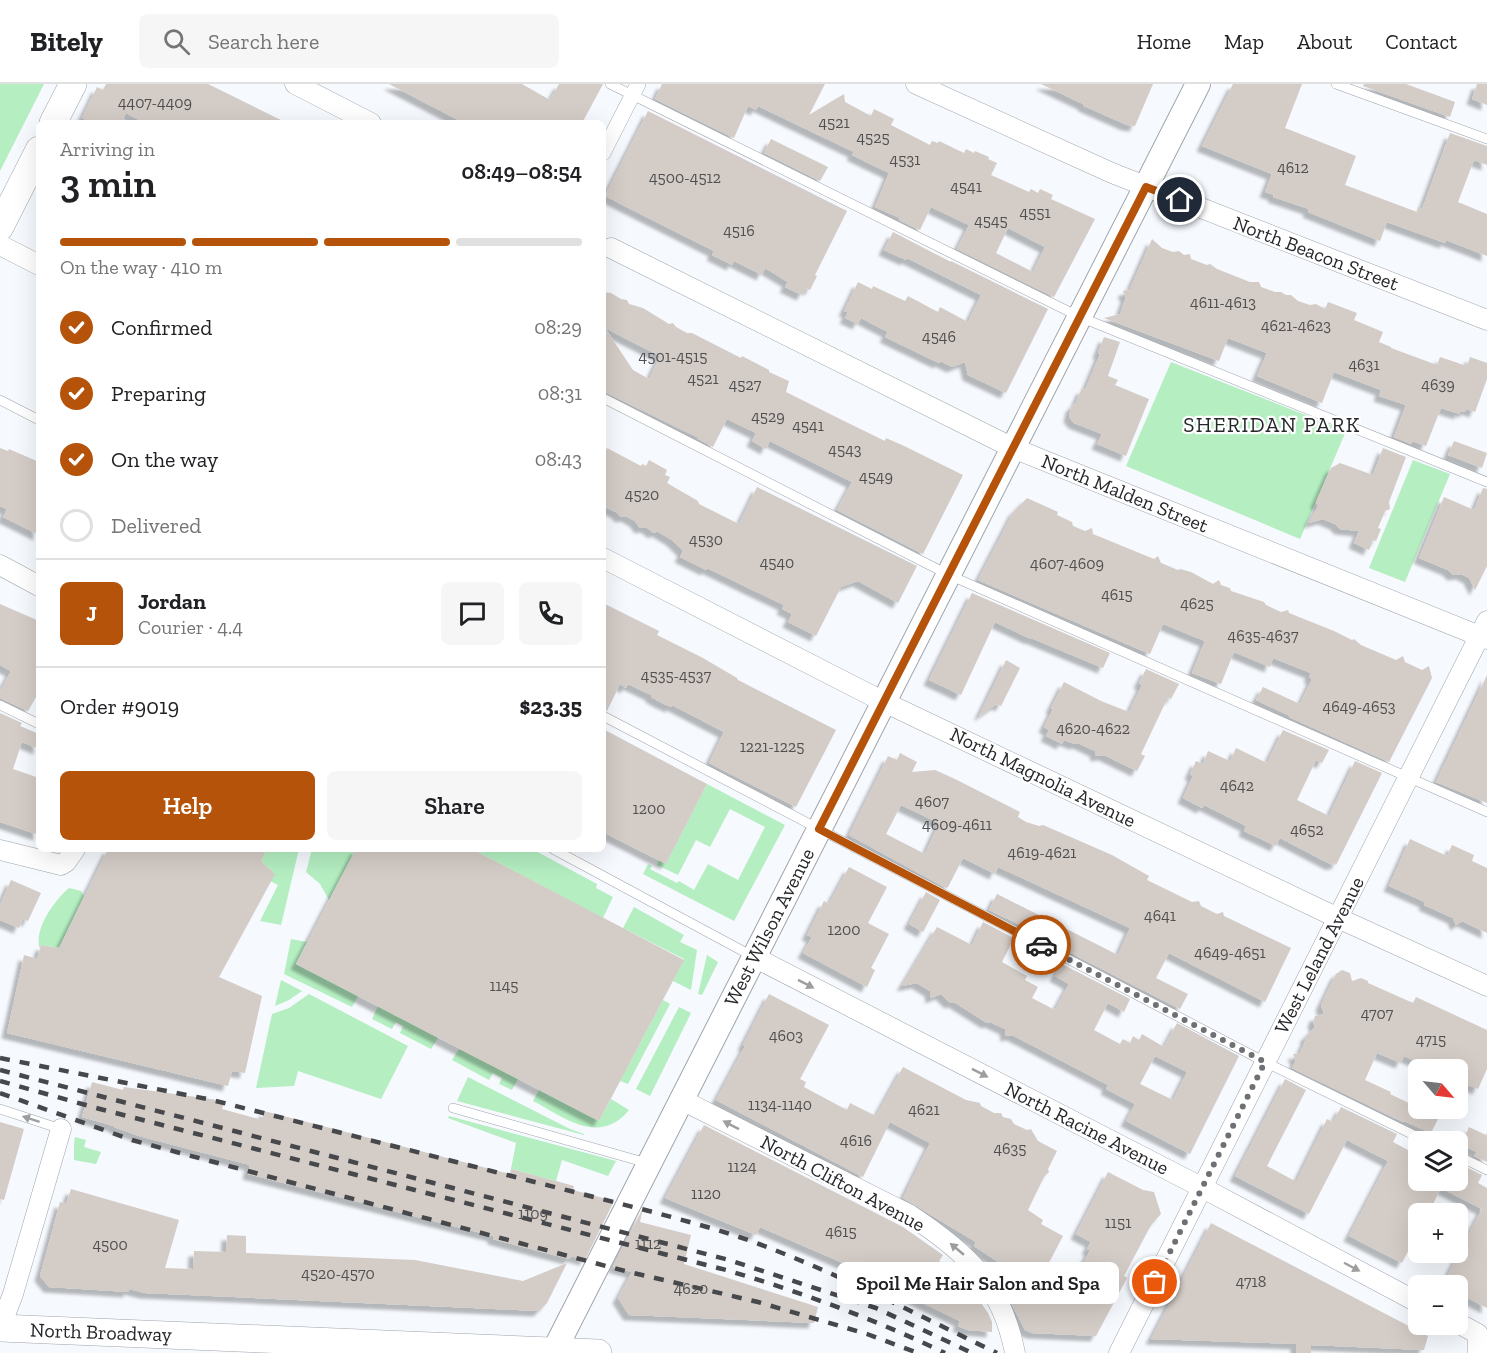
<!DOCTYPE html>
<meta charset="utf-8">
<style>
body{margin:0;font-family:"Zilla Slab",serif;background:#f6f6f6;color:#202124;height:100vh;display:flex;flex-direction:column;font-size:22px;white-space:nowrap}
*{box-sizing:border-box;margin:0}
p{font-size:20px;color:#757577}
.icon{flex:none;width:33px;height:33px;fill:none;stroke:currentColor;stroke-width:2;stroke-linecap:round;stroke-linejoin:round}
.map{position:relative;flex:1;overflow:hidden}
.panel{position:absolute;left:36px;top:36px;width:570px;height:732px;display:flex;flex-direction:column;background:#fff;border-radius:9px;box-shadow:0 6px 24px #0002}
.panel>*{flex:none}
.needle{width:39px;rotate:118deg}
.tools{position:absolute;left:1408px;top:975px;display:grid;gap:12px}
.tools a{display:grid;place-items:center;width:60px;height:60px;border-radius:9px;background:#fff;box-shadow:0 6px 24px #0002;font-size:30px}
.pin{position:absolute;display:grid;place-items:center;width:51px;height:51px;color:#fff;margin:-26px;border:3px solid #fff;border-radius:50%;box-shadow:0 2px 6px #0007}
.courier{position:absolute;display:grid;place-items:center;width:60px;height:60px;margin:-30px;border:4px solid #b45309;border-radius:50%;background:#fff;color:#222;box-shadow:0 2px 8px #0007}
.bubble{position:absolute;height:42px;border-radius:9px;background:#fff;box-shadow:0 6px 24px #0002;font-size:20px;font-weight:600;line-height:42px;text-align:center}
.summary em{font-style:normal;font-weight:600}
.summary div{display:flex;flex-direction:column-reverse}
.summary{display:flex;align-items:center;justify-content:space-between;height:102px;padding:0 24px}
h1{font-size:39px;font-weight:600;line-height:45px}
.bar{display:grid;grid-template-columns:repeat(4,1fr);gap:9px 6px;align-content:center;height:72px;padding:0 24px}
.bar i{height:8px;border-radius:4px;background:#e0e0e0}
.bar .selected{background:#b45309}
.bar p{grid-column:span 4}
.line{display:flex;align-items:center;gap:15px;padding:0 24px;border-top:2px solid #e0e0e0}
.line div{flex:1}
.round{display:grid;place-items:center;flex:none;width:63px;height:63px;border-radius:9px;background:#f6f6f6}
ol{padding:0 24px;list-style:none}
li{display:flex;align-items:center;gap:18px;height:66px}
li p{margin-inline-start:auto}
li .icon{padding:6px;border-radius:50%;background:#b45309;color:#fff;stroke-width:4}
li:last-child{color:#757577}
li i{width:33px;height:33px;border:3px solid #e0e0e0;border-radius:50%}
.action{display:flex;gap:12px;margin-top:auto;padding:12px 24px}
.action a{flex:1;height:69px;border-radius:9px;background:#b45309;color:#fff;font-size:24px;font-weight:600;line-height:69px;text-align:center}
.action a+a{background:#f6f6f6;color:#202124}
header{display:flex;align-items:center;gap:36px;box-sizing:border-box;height:84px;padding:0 30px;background:#fff;border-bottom:2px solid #e0e0e0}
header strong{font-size:28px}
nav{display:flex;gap:33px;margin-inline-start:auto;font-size:21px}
.search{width:420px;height:54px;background:#f6f6f6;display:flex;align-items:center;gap:15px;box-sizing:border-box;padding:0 21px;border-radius:9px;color:#757577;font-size:22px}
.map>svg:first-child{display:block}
</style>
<header>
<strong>Bitely</strong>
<div class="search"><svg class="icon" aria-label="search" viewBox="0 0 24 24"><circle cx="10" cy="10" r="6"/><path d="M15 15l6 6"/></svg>Search here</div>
<nav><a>Home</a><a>Map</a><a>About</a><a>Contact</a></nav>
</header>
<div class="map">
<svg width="1487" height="1269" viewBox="0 0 1487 1269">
<defs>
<filter id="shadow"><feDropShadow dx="-5.5" dy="5.5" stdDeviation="1.5" flood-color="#0004"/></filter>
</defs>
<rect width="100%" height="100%" fill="#f6f9fe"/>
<g fill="#b4eec1">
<path d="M0,0H44L0,87Z"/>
<path d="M1171,278L1346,347L1300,455L1126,382Z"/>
<path d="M1413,376L1450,390L1405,498L1369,484Z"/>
<path d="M707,700L785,741L734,837L643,790L648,780L652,782L650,785L677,799L679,797L694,806L708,780L738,796L765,743L730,725L710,763L696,756L678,791L657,781L659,776L666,780Z"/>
<path d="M267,765H299L281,841L260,837L278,801L270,797L274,789L261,777Z"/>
<path d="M312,765H356L329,816L320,800L306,788Z"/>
<path d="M472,765H532L597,800L596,804L613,813L603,834Z"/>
<path d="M69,804L81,807L84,812L59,864L41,861L40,865C33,845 55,816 69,804Z"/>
<path d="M634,823L684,851L680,858L697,866L691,906L673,897L684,875L623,844Z"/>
<path d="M291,855L307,858L296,880L358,912L352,923L284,890Z"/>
<path d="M707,871L718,878L702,911L698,910Z"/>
<path d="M281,896L302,907L289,916L275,922Z"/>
<path d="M309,910L408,962L381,1015L298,987L294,1002L256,1004L272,930L289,924Z"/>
<path d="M663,916L670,920L628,1000L620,997Z"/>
<path d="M378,922L438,954L431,965L400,949L403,942L396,938L392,945L372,935Z"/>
<path d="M679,923L691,929L650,1012L636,1005Z"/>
<path d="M459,965L518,995L512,1006L499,1000L502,994L493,989L489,996L452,976Z"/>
<path d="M468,993L570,1045L584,1050V1051L457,1017Z"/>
<path d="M539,1006L599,1037L611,1015L629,1026C599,1062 565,1034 533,1017Z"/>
<path d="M449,1032L616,1077L608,1092L562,1076L556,1097L511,1085L516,1059L448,1034Z"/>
<path d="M75,1053L86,1056L84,1063L101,1068L96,1080L74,1076V1059Z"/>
</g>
<g fill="#d4ccc6" fill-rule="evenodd" filter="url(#shadow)">
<path d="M106,0H208L287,39H145L126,29L121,39H93L82,34L97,3L103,6Z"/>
<path d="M389,0H522L550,16L559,0H603L582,39H464Z"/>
<path d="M662,0H825L809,31L844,10L845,18L871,32L874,25L894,35L891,41L930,61L932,57L938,59L939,57L964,69L966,65L974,69L975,67L989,73L988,75L997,79L991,91L1029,108L1031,105L1038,109L1040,105L1053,111L1051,115L1095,135L1054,213L957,165L969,141L931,123L920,146L899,136L900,134L875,123L889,89L852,71L854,68L758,22L756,26L748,22L734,54L655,15ZM1008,144L1045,163L1033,188L996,169Z"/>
<path d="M1041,0H1153L1135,42L1127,41L1084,22L1083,20Z"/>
<path d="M1233,0H1302L1285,44L1356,72L1345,101L1417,128L1418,123L1422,125L1450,49L1487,62V81L1474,76L1458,118L1487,130V172L1446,156L1445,159L1387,138L1380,157L1308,128L1309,125L1273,113L1274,111L1265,108L1272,90L1202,62Z"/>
<path d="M1364,0H1406L1455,18L1450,33L1363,2Z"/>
<path d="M1477,0H1487V21L1472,15Z"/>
<path d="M648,27L847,127L815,191L817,192L810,206L806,204L802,211L785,203L788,198L765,184L762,191L734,177L732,181L712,171L714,167L605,112Z"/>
<path d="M771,55L828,83L820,97L764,69Z"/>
<path d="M893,148L951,178V177L1048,225L1006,309L968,291L965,278L952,283L940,277L939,279L885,253L888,248L861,234L858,240L845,234L848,228L844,227L858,198L872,205L873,202L905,217L908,212L938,228L940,223L968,238L981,211L907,174L906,176L884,166Z"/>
<path d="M1152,155L1162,164L1173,168L1179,167L1184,171L1190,170L1191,175L1207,181L1210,180L1217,185L1250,198H1259L1261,203L1275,208H1281L1286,211H1291L1298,217L1310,221L1316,220L1325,225L1328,218L1357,229L1354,236L1383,248L1379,258L1391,263V264L1437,281L1440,273L1467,282L1470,273L1487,279V295L1475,328L1466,325L1465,328L1460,327V330L1441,324L1426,362L1412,357L1411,360L1394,353L1406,321L1379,312L1381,306L1334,288L1322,319L1257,292L1267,269L1228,254L1219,277L1104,234L1120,230L1126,213L1123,207L1130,205Z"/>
<path d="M603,208L611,209L621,215L627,216L629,220L643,224L669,240L673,239L676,243L687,249H692L741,274L742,272L769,286V288L789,297L786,308L842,336L885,357L886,354L902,361L963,391L923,470L837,426L852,398L770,357L766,365L752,357L756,349L727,335L713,363L697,354V353L603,307ZM605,244L660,272L649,295L633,286Z"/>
<path d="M1104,253L1120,258L1108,292L1118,296L1115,301L1149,315L1126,372L1097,360L1102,350L1074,339L1069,333L1071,323L1076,318L1082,304L1085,306L1100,270L1098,269Z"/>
<path d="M1454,357L1487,369L1482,384L1448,371Z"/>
<path d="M0,364L8,367L9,365L39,378V451L3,433L7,425L0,422Z"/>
<path d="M607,364L641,382L642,380L646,382L649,376L667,386L665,391L670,393L667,399L698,417L699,420L739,440L757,403L917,482L898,519L858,497L841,503L816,552L788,538L792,530L782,525L784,521L707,484L706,486L680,473L683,467L672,456L657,447L654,449L646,443L640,444L635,437L626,432L621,433L616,428L607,424L603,420V373Z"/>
<path d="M1383,364L1406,373L1389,418L1390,425L1385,427L1378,444L1381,445L1376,457L1373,456L1369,466L1354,459L1359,447L1340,445L1335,440L1323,435L1309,439L1318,422L1316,418L1331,384L1340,379L1373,391Z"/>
<path d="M1483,404L1487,405V482L1475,506L1469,494L1461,490L1453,491L1448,486L1419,474L1444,413L1474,426Z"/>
<path d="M1027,414L1058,428L1057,431L1072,438L1073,442L1085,447L1092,444L1093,450L1154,475L1158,472L1161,479L1178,486L1180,485L1191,488L1213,500L1219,496L1221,501L1230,504L1231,507L1264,518L1266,521L1281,528L1288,526L1289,529L1334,547L1352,556L1354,555L1361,561L1396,576L1403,572L1405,578L1422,586L1429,582L1432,594L1389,678L1289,633L1290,632L1256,616L1263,603L1300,620L1312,595L1309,593L1311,589L1273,574L1270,583L1234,568L1221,600L1192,589L1205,557L1163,540L1150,570L978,496L1014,427Z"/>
<path d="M972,509L1110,569L1103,584L1031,554V555L995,538L961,611L929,596Z"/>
<path d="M603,519L659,547L657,551L703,574L737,594L738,596L836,646L796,723L709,679L724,648L672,621L671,623L662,619L651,613V611L628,600L626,604L620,600L607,627L603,625Z"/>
<path d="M0,520L39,537V608L28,627L0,614V608L11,587L0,581Z"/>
<path d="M1006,576L1020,584L1001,622L997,620L979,632Z"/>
<path d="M1146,585L1179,600L1171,615L1168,613L1141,670L1145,672L1137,687L1104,671L1096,672L1095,667L1078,659L1075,660L1064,656L1062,660L1046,652L1049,646L1044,643L1053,625L1051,624L1064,598L1101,617L1129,628L1142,601L1139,599Z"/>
<path d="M1487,591V719L1436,698Z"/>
<path d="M0,629L22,639L20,642L39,650V665L22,658L13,685L39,694V751L0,738Z"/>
<path d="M603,645L707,700L666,780L603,748Z"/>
<path d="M1283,646L1329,666L1322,679L1316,676L1297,716L1329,732L1355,677L1382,689L1336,781L1334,779L1332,781L1280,754L1276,762L1244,747L1246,742L1204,721L1202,724L1183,714L1193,692L1190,690L1196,677L1203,680L1208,667L1230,677L1236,664L1267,679Z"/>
<path d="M900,669L917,678L912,688L935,686L955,695L1020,728L1018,733L1026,738L1039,742L1043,741L1112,771L1149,792L1147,796L1192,818L1199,817L1201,822L1217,830L1223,828L1224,832L1291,864L1265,918L1169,869L1156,894L1188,910L1180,925L1069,868L1070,865L989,826L997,810L1118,871L1130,844L998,783L995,790L963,774L948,803L946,804L849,751L888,672L897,676ZM901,721L939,739L925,770L886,750Z"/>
<path d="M1410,755L1447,772L1452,761L1474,771L1472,777L1487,784V849L1462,837L1456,841L1453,834L1424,821L1425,818L1389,802Z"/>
<path d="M108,765H267L261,777L275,790L219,893L262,912L245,989L232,987L228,1002L7,949L24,871L37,875L41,861L59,864Z"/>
<path d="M356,765H472L684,876L599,1037L296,880Z"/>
<path d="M849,783L887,803L868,839L889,850L871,884L875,886L867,903L803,869L812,853L807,851L824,817L829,820Z"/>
<path d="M11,796L41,809L28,837L23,835L19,844L0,836V821Z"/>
<path d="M926,808L940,816L923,848L909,840Z"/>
<path d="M983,838L1014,854L1002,878L1027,892L1025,896L1038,903L1032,914L1055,926L1069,900L1055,892L1062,880L1130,915L1124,928L1108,919L1094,946L1120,960L1123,955L1130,959L1133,952L1139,956L1142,950L1164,963L1177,939L1239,972L1190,1070L1126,1037L1135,1020L1106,1005L1108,1001L1012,951L1006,952L1005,945L990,938L987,939L954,918L950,919L941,910L931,914L930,907L917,899L902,902L937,843L972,861ZM1155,972L1187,988L1173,1016L1140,1000Z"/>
<path d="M1342,886L1350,889L1352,897L1361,894L1368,897V899L1413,919L1416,913L1487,946V985L1478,1005L1461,998L1466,986H1434L1404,972L1401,979L1377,969L1365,996L1391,1008L1390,1010L1413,1021L1412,1023L1438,1035L1431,1049L1404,1037L1403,1038L1292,984L1296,976L1293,970L1300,969L1306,955L1305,953L1315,943L1313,938L1315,932L1324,930L1321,921L1336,890Z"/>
<path d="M769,910L829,941L800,995L806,998L804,1003L847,1026L850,1019L876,1032L903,983L966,1016L980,1019L981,1022L994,1029H1001L1003,1033L1011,1035L1014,1040L1027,1046L1031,1045L1038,1057L1057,1067L1048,1085L1049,1088L1044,1093L1028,1126L1043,1136L1041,1140L1063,1152L1043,1190L1071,1204L1090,1166L1087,1165L1091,1158L1076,1150L1108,1088L1143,1106L1154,1108L1161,1130L1151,1141L1124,1192L1127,1194L1096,1252L1032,1249L1025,1246L998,1193L1006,1183L974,1162L976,1158L903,1114L930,1059L890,1038L863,1093L716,1016L745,962L743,961Z"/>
<path d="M1285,995L1306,1006L1267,1082L1293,1096H1297L1327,1035L1333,1038L1341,1023L1397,1050L1393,1058L1419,1072V1096H1458V1089L1464,1092L1468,1084L1482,1091L1478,1099L1487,1104V1224L1458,1209V1202H1442L1482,1125L1441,1104L1428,1130H1419V1146L1402,1179L1349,1152L1388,1077L1347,1056L1309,1130L1235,1092Z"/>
<path d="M92,998L123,1006L124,1003L225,1017L222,1025L262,1036L264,1027L510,1090L511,1085L556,1097L574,1102L573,1106L614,1117L585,1176L571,1172L569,1175L493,1155V1152L248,1090L250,1081L139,1052L114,1043V1042L82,1033Z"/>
<path d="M0,1038L24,1045L4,1116L0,1115Z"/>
<path d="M704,1041L903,1143L943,1171L939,1177L957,1185L988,1229L992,1238V1248L968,1246L958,1242L960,1237L879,1198L880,1195L760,1143L756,1151L665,1114Z"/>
<path d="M1469,1043L1486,1051L1487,1049V1078L1474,1072L1477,1068L1461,1061Z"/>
<path d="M71,1105L179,1136L165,1184L193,1185L194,1167L226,1168L227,1151L246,1152V1169L415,1176L523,1197L567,1179L547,1219L539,1227L145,1209L129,1205V1208L49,1203L40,1192L60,1118L66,1120Z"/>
<path d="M643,1124L640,1138L691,1151L684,1180L818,1223L814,1239L629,1231L618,1214L632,1188L613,1183Z"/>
<path d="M1211,1139L1428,1252L1424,1266L1311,1261V1269H1296V1260L1151,1255Z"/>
</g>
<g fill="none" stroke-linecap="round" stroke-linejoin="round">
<defs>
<g id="service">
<path d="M610,0L1080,233L1487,398"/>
<path d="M1336,0L1487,55"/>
<path d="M603,314L949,491L1487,728"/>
<path d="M0,316L39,336"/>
<path d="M0,621L39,640"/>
<path d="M603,632L1265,978L1428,1058"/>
<path d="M553,765L754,873"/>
<path d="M453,1024L647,1079"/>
<path d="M0,1025L61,1045"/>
<path d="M1458,1072L1487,1086"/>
</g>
<path id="pedestrian" d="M603,69L638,0"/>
<g id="minor">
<path d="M295,0L371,39"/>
<path d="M916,0L1112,89L1487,236"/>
<path d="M0,161L39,181"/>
<path d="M611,164L1013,364L1487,555"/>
<path d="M603,474L884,618L1338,834L1487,902"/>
<path d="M0,481L39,502"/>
<path d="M0,766L61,781L66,778L75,765"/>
<path d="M754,873L1203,1104L1419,1219"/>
<path d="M682,1016L910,1131C966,1168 1002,1200 1015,1269"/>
<path d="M1458,1239L1478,1250V1269"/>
<path d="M0,1244L13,1210L61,1045"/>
<path d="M1119,1269L1487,537"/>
</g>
<path id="tertiary" d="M553,1269L1198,0"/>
<g id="secondary">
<path d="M53,39L73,0"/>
<path d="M0,143L39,66"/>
<path d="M0,1244L598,1269"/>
</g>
</defs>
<use href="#service" stroke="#9fa5ac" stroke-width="10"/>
<use href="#pedestrian" stroke="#9fa5ac" stroke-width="16"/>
<use href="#minor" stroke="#9fa5ac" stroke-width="21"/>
<use href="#tertiary" stroke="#9fa5ac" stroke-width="26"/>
<use href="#secondary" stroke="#9fa5ac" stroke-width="28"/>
<use href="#service" stroke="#fff" stroke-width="9"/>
<use href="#pedestrian" stroke="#fff" stroke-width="15"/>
<use href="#minor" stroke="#fff" stroke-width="20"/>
<use href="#tertiary" stroke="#fff" stroke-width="24"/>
<use href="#secondary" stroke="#fff" stroke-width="27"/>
<g stroke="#46484b" stroke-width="4.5" stroke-dasharray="10 10" stroke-linecap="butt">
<path d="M0,974L212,1016L649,1127C690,1138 732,1149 772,1165C849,1195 922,1233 997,1269"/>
<path d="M0,986L729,1176L876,1224L972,1269"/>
<path d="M0,997L100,1025L726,1186C801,1208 874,1235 945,1269"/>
<path d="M0,1009L132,1056L180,1069L625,1187L758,1218L867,1250L918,1269"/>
</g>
</g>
<defs><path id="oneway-solid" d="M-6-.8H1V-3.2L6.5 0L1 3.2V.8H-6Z" transform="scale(1.5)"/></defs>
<g fill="#9d9e9f">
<use href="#oneway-solid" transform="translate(806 900) rotate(27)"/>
<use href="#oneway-solid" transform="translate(980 989) rotate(27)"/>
<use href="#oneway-solid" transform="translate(31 1035) rotate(-162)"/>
<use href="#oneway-solid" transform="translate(731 1041) rotate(-153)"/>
<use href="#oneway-solid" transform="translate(957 1165) rotate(-140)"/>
<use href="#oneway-solid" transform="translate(1352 1183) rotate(28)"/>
</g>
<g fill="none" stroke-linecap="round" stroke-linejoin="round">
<path stroke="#6e7074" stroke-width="6" stroke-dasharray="0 10.8" d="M1041,861L1265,978L1155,1198"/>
<path stroke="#b45309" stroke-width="8" d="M1041,861L819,745L1146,103L1180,116"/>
</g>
<g text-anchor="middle" stroke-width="4.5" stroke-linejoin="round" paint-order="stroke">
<g font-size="16" fill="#515051">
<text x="155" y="24">4407-4409</text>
<text x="834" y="44">4521</text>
<text x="873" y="59">4525</text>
<text x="905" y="81">4531</text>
<text x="1293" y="89">4612</text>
<text x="685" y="99">4500-4512</text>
<text x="966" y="108">4541</text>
<text x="1035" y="134">4551</text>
<text x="991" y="142">4545</text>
<text x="739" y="152">4516</text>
<text x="1223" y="224">4611-4613</text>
<text x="1296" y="247">4621-4623</text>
<text x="939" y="258">4546</text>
<text x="673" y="278">4501-4515</text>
<text x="1364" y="286">4631</text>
<text x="703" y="300">4521</text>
<text x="745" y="306">4527</text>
<text x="1438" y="306">4639</text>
<text x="768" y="338">4529</text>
<text x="808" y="347">4541</text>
<text x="845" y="371">4543</text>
<text x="876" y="398">4549</text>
<text x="642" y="416">4520</text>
<text x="706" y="461">4530</text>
<text x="777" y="484">4540</text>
<text x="1067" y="485">4607-4609</text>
<text x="1117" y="516">4615</text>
<text x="1197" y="525">4625</text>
<text x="1263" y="557">4635-4637</text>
<text x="676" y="597">4535-4537</text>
<text x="1359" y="628">4649-4653</text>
<text x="1093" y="650">4620-4622</text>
<text x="772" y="668">1221-1225</text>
<text x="1237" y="707">4642</text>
<text x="932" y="723">4607</text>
<text x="649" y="730">1200</text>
<text x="957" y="746">4609-4611</text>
<text x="1307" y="751">4652</text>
<text x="1042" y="774">4619-4621</text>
<text x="1160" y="837">4641</text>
<text x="844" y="851">1200</text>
<text x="1230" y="874">4649-4651</text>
<text x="504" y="907">1145</text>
<text x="1377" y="935">4707</text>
<text x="786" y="957">4603</text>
<text x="1431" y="961">4715</text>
<text x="780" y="1026">1134-1140</text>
<text x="924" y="1031">4621</text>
<text x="856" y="1062">4616</text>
<text x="1010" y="1070">4635</text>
<text x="742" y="1088">1124</text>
<text x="706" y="1115">1120</text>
<text x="533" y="1135">1109</text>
<text x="1118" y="1144">1151</text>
<text x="841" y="1153">4615</text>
<text x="648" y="1165">1112</text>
<text x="110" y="1166">4500</text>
<text x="338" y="1195">4520-4570</text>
<text x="1251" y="1203">4718</text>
<text x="691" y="1210">4620</text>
</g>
<g font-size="20" fill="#25272a" stroke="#fff">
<text transform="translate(1316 169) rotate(21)" y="7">North Beacon Street</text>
<text transform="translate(1125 409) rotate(22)" y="7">North Malden Street</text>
<text transform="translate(1043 693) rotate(26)" y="7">North Magnolia Avenue</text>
<text transform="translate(769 843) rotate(-63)" y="7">West Wilson Avenue</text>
<text transform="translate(1319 871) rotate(-63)" y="7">West Leland Avenue</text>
<text transform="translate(1087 1044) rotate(27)" y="7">North Racine Avenue</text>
<text transform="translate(843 1099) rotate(28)" y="7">North Clifton Avenue</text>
<text transform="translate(101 1248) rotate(2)" y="7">North Broadway</text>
</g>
<g font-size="21" letter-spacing="1.5" fill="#25272a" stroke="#fff">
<text x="1272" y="348">SHERIDAN PARK</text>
</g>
</g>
</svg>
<div class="tools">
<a><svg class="needle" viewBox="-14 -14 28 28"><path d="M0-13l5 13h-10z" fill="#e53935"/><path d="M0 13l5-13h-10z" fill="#757577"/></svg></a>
<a><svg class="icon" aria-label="layers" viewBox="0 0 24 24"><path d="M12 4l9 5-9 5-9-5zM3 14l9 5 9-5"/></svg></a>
<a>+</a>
<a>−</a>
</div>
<div class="pin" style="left:1155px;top:1198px;background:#ea580c"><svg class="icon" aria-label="bag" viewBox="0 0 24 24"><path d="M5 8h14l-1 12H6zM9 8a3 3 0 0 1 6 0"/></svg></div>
<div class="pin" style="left:1180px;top:116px;background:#1f2937"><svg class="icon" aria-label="home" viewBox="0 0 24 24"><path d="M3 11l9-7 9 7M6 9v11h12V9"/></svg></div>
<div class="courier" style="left:1041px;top:861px"><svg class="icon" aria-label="car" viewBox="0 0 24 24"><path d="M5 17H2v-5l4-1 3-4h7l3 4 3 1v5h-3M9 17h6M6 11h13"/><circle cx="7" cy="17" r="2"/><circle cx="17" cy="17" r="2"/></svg></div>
<div class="bubble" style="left:837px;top:1178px;width:282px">Spoil Me Hair Salon and Spa</div>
<section class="panel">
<div class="summary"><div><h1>3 min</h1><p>Arriving in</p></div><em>08:49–08:54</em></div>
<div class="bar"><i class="selected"></i><i class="selected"></i><i class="selected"></i><i></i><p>On the way · 410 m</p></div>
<ol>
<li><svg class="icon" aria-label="check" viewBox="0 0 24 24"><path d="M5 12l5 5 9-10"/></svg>Confirmed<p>08:29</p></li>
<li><svg class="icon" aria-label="check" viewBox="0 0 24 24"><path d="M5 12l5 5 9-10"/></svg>Preparing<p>08:31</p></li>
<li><svg class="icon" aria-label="check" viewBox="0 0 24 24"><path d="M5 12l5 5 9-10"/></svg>On the way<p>08:43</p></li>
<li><i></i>Delivered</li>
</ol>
<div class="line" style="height:108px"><b class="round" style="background:#b45309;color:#fff">J</b><div><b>Jordan</b><p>Courier · 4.4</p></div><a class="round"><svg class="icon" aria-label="chat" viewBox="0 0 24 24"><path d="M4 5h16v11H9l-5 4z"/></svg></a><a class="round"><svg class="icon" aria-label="phone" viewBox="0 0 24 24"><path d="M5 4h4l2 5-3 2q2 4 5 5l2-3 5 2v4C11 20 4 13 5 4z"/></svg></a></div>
<div class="line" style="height:78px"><div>Order #9019</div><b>$23.35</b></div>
<div class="action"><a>Help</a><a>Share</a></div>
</section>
</div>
